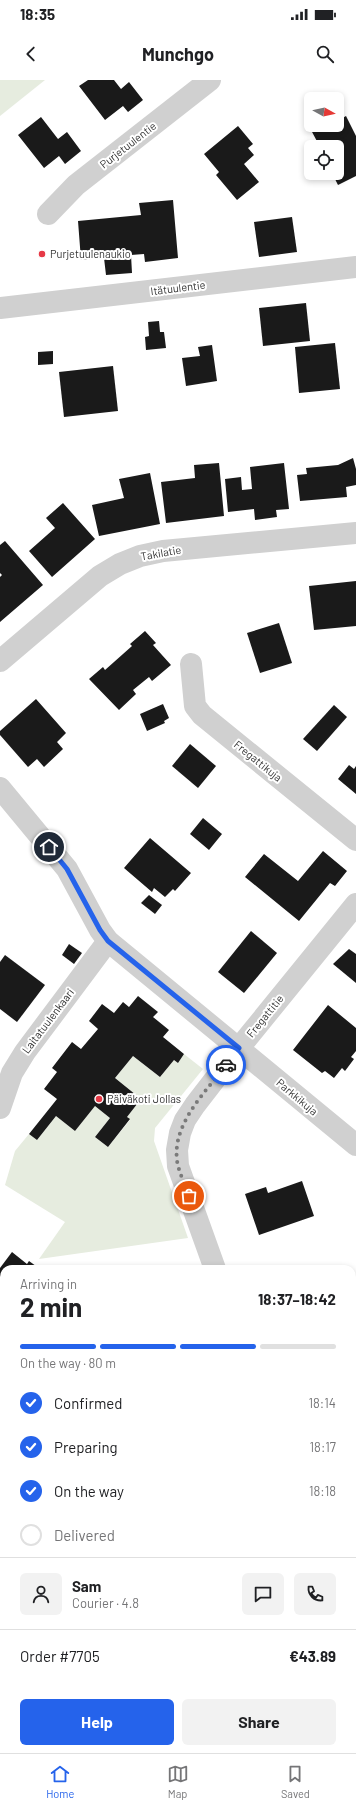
<!DOCTYPE html>
<meta charset="utf-8">
<style>
body{margin:0;font-family:Barlow,sans-serif;background:#f2f2f2;color:#202124;height:100vh;display:flex;flex-direction:column;font-size:15px;white-space:nowrap}
*{box-sizing:border-box;margin:0}
p{font-size:13px;color:#757577}
.icon{flex:none;width:22px;height:22px;fill:none;stroke:currentColor;stroke-width:2;stroke-linecap:round;stroke-linejoin:round}
.map{position:relative;flex:1;overflow:hidden}
.side{position:absolute;left:0px;top:1185px;width:356px;height:488px;display:flex;flex-direction:column;background:#fff;border-radius:12px 12px 0 0;box-shadow:0 2px 6px #0003}
.side>*{flex:none}
.needle{width:26px;rotate:98deg}
.buttons{position:absolute;left:304px;top:12px;display:grid;gap:8px}
.buttons a{display:grid;place-items:center;width:40px;height:40px;border-radius:6px;background:#fff;box-shadow:0 2px 6px #0003;font-size:20px}
.pin{position:absolute;display:grid;place-items:center;width:34px;height:34px;color:#fff;margin:-17px;border:2px solid #fff;border-radius:50%;box-shadow:0 1px 4px #0007}
.courier{position:absolute;display:grid;place-items:center;width:40px;height:40px;margin:-20px;border:3px solid #2563eb;border-radius:50%;background:#fff;color:#222;box-shadow:0 1px 5px #0007}
.head em{font-style:normal;font-weight:700}
.head div{display:flex;flex-direction:column-reverse}
.head{display:flex;align-items:center;justify-content:space-between;height:68px;padding:0 20px}
h1{font-size:26px;font-weight:700;line-height:30px}
.bar{display:grid;grid-template-columns:repeat(4,1fr);gap:6px 4px;align-content:center;height:48px;padding:0 20px}
.bar i{height:5px;border-radius:3px;background:#e0e0e0}
.bar .selected{background:#2563eb}
.bar p{grid-column:span 4}
.line{display:flex;align-items:center;gap:10px;padding:0 20px;border-top:1px solid #e0e0e0}
.line div{flex:1}
.round{display:grid;place-items:center;flex:none;width:42px;height:42px;border-radius:6px;background:#f2f2f2}
ol{padding:0 20px;list-style:none}
li{display:flex;align-items:center;gap:12px;height:44px}
li p{margin-inline-start:auto}
li .icon{padding:4px;border-radius:50%;background:#2563eb;color:#fff;stroke-width:4}
li:last-child{color:#757577}
li i{width:22px;height:22px;border:2px solid #e0e0e0;border-radius:50%}
.button{display:flex;gap:8px;margin-top:auto;padding:8px 20px}
.button a{flex:1;height:46px;border-radius:6px;background:#2563eb;color:#fff;font-size:16px;font-weight:700;line-height:46px;text-align:center}
.button a+a{background:#f2f2f2;color:#202124}
.status{display:flex;justify-content:space-between;align-items:center;height:28px;padding:0 20px;background:#fff;direction:ltr}
.status svg{height:11px;fill:currentColor}
header{display:flex;justify-content:space-between;align-items:center;height:52px;padding:0 20px;background:#fff;font-size:18px;font-weight:700}
.dock{display:flex;justify-content:space-around;align-items:center;height:56px;border-top:1px solid #e0e0e0;background:#fff;font-size:11px;color:#757577}
.dock a{display:grid;justify-items:center;gap:2px}
.dock .selected{color:#2563eb}
.map>svg:first-child{display:block}
</style>
<div class="status"><b>18:35</b><svg viewBox="0 0 49 12"><path d="M0 12V9h3v3zM5 12V6h3v6zM10 12V3h3v9zM15 12V0h3v12zM26 1h20v11H26zM47 4h2v5h-2z"/></svg></div>
<header><svg class="icon" aria-label="back" viewBox="0 0 24 24"><path d="M15 5l-7 7 7 7"/></svg>Munchgo<svg class="icon" aria-label="search" viewBox="0 0 24 24"><circle cx="10" cy="10" r="6"/><path d="M15 15l6 6"/></svg></header>
<div class="map">
<svg width="356" height="1673" viewBox="0 0 356 1673">
<rect width="100%" height="100%" fill="#fff"/>
<g fill="#e6ecdf">
<path d="M0,0H45L0,36Z"/>
<path d="M184,974L203,989L155,1048L154,1061L188,1158L39,1179L65,1142L5,1105L15,1071L29,1054L37,1060L56,1036L75,1051L95,1026L110,1038L95,1057L108,1067L130,1040L127,1037L141,1019L115,998L133,976L160,997L174,980L178,983Z"/>
<path d="M180,1669H265L266,1673H170Z"/>
</g>
<g fill="#1a1a1a">
<path d="M88,0H114L121,9L129,2L143,20L128,32L123,26L105,40L79,6Z"/>
<path d="M337,36L339,40L346,36L356,56V96L338,105L332,93H337V67H320L311,50L322,45H337Z"/>
<path d="M41,37L58,59L67,52L81,71L65,84L59,76L44,88L18,55Z"/>
<path d="M238,46L253,64L248,68L254,75L244,84L259,102L237,120L216,95L219,92L204,74Z"/>
<path d="M173,120L178,178L145,182L144,174L131,175L132,193L106,195L104,178L81,180L78,141L141,135L139,123Z"/>
<path d="M292,137L297,172L259,177L254,142Z"/>
<path d="M306,223L310,261L263,266L259,228Z"/>
<path d="M159,241L160,252H164L166,268L146,270L145,257L149,256L148,242Z"/>
<path d="M335,263L340,309L299,313L295,267Z"/>
<path d="M212,265L217,301L186,306L182,278L200,276L198,267Z"/>
<path d="M53,271V284L38,285V272Z"/>
<path d="M113,286L118,331L64,337L59,292Z"/>
<path d="M353,378L356,389V405L346,407L347,417L300,421L297,395L307,394L306,388L338,385Z"/>
<path d="M219,383L224,436L166,443L161,402L195,398L194,385Z"/>
<path d="M284,383L289,429L276,430L277,437L255,440L254,429L228,432L225,399L241,397L242,410L252,409L250,387Z"/>
<path d="M150,393L160,444L99,456L92,425L124,418L119,399Z"/>
<path d="M63,423L95,459L52,497L29,471L55,448L46,438Z"/>
<path d="M5,461L43,505L0,542V497L2,495L0,493V465Z"/>
<path d="M356,501V546L314,550L309,506Z"/>
<path d="M279,543L292,583L260,593L247,553Z"/>
<path d="M145,551L156,563L153,565L171,585L152,601L149,597L133,610L136,614L119,630L89,599L103,587L105,590L132,566L130,564Z"/>
<path d="M36,619L66,653L57,662L63,669L44,687L37,679L28,687L0,655V651Z"/>
<path d="M163,624L169,638L164,641L165,643L147,651L140,634Z"/>
<path d="M334,625L347,637L317,671L303,659Z"/>
<path d="M190,664L216,686L198,708L172,686Z"/>
<path d="M349,685L354,689L356,686V714L338,699Z"/>
<path d="M203,738L222,754L209,770L190,754Z"/>
<path d="M150,758L191,793L175,811L173,809L165,817L154,808L152,812L124,788Z"/>
<path d="M323,771L347,791L335,806L330,803L299,841L245,797L264,774L298,801Z"/>
<path d="M149,815L162,825L155,834L141,823Z"/>
<path d="M251,851L277,873L244,913L218,892Z"/>
<path d="M69,864L82,873L74,884L62,875Z"/>
<path d="M349,869L356,874V903L333,884Z"/>
<path d="M5,875L45,905L17,942L0,929V882Z"/>
<path d="M138,916L158,932L153,937L169,950L163,957L184,974L178,983L174,980L160,997L133,976L115,998L141,1019L127,1037L130,1039L108,1067L95,1057L110,1038L95,1026L75,1051L56,1036L37,1060L29,1054L57,1019L44,1009L57,992L52,988L72,962L81,969L98,949L89,941L102,924L114,933L123,922L129,927Z"/>
<path d="M328,925L356,948V971L351,977L354,979L345,991L342,988L334,998L325,991L322,993L293,970Z"/>
<path d="M302,1101L314,1136L259,1155L245,1114L266,1107L268,1113Z"/>
<path d="M12,1172L27,1184L29,1181L40,1189H4V1205L0,1211V1188Z"/>
<path d="M356,1202V1242L352,1243V1203Z"/>
<path d="M4,1630V1669L6,1673H0V1631Z"/>
<path d="M352,1643H355L356,1673H324L323,1669H352Z"/>
<path d="M24,1669H41L42,1673H25Z"/>
</g>
<g fill="none" stroke-linecap="round" stroke-linejoin="round">
<g stroke="#d0d0d0" stroke-width="22">
<path d="M48,134L76,105L210,0"/>
<path d="M0,228L356,187"/>
<path d="M0,581L100,496L120,484L140,476L163,471L356,453"/>
<path d="M191,584L195,626L202,635L356,760"/>
<path d="M0,708L67,789L100,850L108,861L356,1065"/>
<path d="M0,1028L12,993L25,972L108,861"/>
<path d="M215,1189L178,1086L177,1070L180,1053L185,1040L195,1025L239,968L356,824"/>
<path d="M0,1572L4,1571"/>
<path d="M352,1573L356,1574"/>
</g>
</g>
<g fill="none" stroke-linecap="round" stroke-linejoin="round">
<path stroke="#7a7a7a" stroke-width="4" stroke-dasharray="0 7.2" d="M189,1116C185,1106 181,1096 178,1086C169,1047 204,1014 226,985"/>
<path stroke="#2563eb" stroke-width="5" d="M49,767L67,789L100,850L108,861L239,968L226,985"/>
</g>
<g fill="#e63946" stroke="#fff" stroke-width="1.5">
<circle cx="42" cy="174" r="4"/>
<circle cx="99" cy="1019" r="4"/>
</g>
<g text-anchor="middle" stroke-width="4" stroke-linejoin="round" paint-order="stroke">
<g font-size="11" fill="#333" stroke="#fff">
<text transform="translate(128 65) rotate(-38)" y="4">Purjetuulentie</text>
<text transform="translate(178 208) rotate(-7)" y="4">Itätuulentie</text>
<text transform="translate(161 473) rotate(-10)" y="4">Takilatie</text>
<text transform="translate(258 681) rotate(39)" y="4">Fregattikuja</text>
<text transform="translate(265 936) rotate(-51)" y="4">Fregattitie</text>
<text transform="translate(48 941) rotate(-53)" y="4">Laitatuulenkaari</text>
<text transform="translate(297 1017) rotate(40)" y="4">Parkkikuja</text>
</g>
<g font-size="11" fill="#333" stroke="#fff" text-anchor="start">
<text x="50" y="178">Purjetuulenaukio</text>
<text x="107" y="1023">Päiväkoti Jollas</text>
</g>
</g>
</svg>
<div class="buttons">
<a><svg class="needle" viewBox="-14 -14 28 28"><path d="M0-13l5 13h-10z" fill="#e53935"/><path d="M0 13l5-13h-10z" fill="#757577"/></svg></a>
<a><svg class="icon" aria-label="locate" viewBox="0 0 24 24"><circle cx="12" cy="12" r="6"/><path d="M12 2v4M12 18v4M2 12h4M18 12h4"/></svg></a>
</div>
<div class="pin" style="left:189px;top:1116px;background:#ea580c"><svg class="icon" aria-label="bag" viewBox="0 0 24 24"><path d="M5 8h14l-1 12H6zM9 8a3 3 0 0 1 6 0"/></svg></div>
<div class="pin" style="left:49px;top:767px;background:#1f2937"><svg class="icon" aria-label="home" viewBox="0 0 24 24"><path d="M3 11l9-7 9 7M6 9v11h12V9"/></svg></div>
<div class="courier" style="left:226px;top:985px"><svg class="icon" aria-label="car" viewBox="0 0 24 24"><path d="M5 17H2v-5l4-1 3-4h7l3 4 3 1v5h-3M9 17h6M6 11h13"/><circle cx="7" cy="17" r="2"/><circle cx="17" cy="17" r="2"/></svg></div>
<section class="side">
<div class="head"><div><h1>2 min</h1><p>Arriving in</p></div><em>18:37–18:42</em></div>
<div class="bar"><i class="selected"></i><i class="selected"></i><i class="selected"></i><i></i><p>On the way · 80 m</p></div>
<ol>
<li><svg class="icon" aria-label="check" viewBox="0 0 24 24"><path d="M5 12l5 5 9-10"/></svg>Confirmed<p>18:14</p></li>
<li><svg class="icon" aria-label="check" viewBox="0 0 24 24"><path d="M5 12l5 5 9-10"/></svg>Preparing<p>18:17</p></li>
<li><svg class="icon" aria-label="check" viewBox="0 0 24 24"><path d="M5 12l5 5 9-10"/></svg>On the way<p>18:18</p></li>
<li><i></i>Delivered</li>
</ol>
<div class="line" style="height:72px"><a class="round"><svg class="icon" aria-label="person" viewBox="0 0 24 24"><circle cx="12" cy="8" r="4"/><path d="M4 21q1-7 8-7t8 7"/></svg></a><div><b>Sam</b><p>Courier · 4.8</p></div><a class="round"><svg class="icon" aria-label="chat" viewBox="0 0 24 24"><path d="M4 5h16v11H9l-5 4z"/></svg></a><a class="round"><svg class="icon" aria-label="phone" viewBox="0 0 24 24"><path d="M5 4h4l2 5-3 2q2 4 5 5l2-3 5 2v4C11 20 4 13 5 4z"/></svg></a></div>
<div class="line" style="height:52px"><div>Order #7705</div><b>€43.89</b></div>
<div class="button"><a>Help</a><a>Share</a></div>
</section>
</div>
<nav class="dock">
<a class="selected"><svg class="icon" aria-label="home" viewBox="0 0 24 24"><path d="M3 11l9-7 9 7M6 9v11h12V9"/></svg>Home</a>
<a><svg class="icon" aria-label="map" viewBox="0 0 24 24"><path d="M3 6l6-2 6 2 6-2v14l-6 2-6-2-6 2zM9 4v14M15 6v14"/></svg>Map</a>
<a><svg class="icon" aria-label="saved" viewBox="0 0 24 24"><path d="M7 4h10v16l-5-4-5 4z"/></svg>Saved</a>
</nav>
